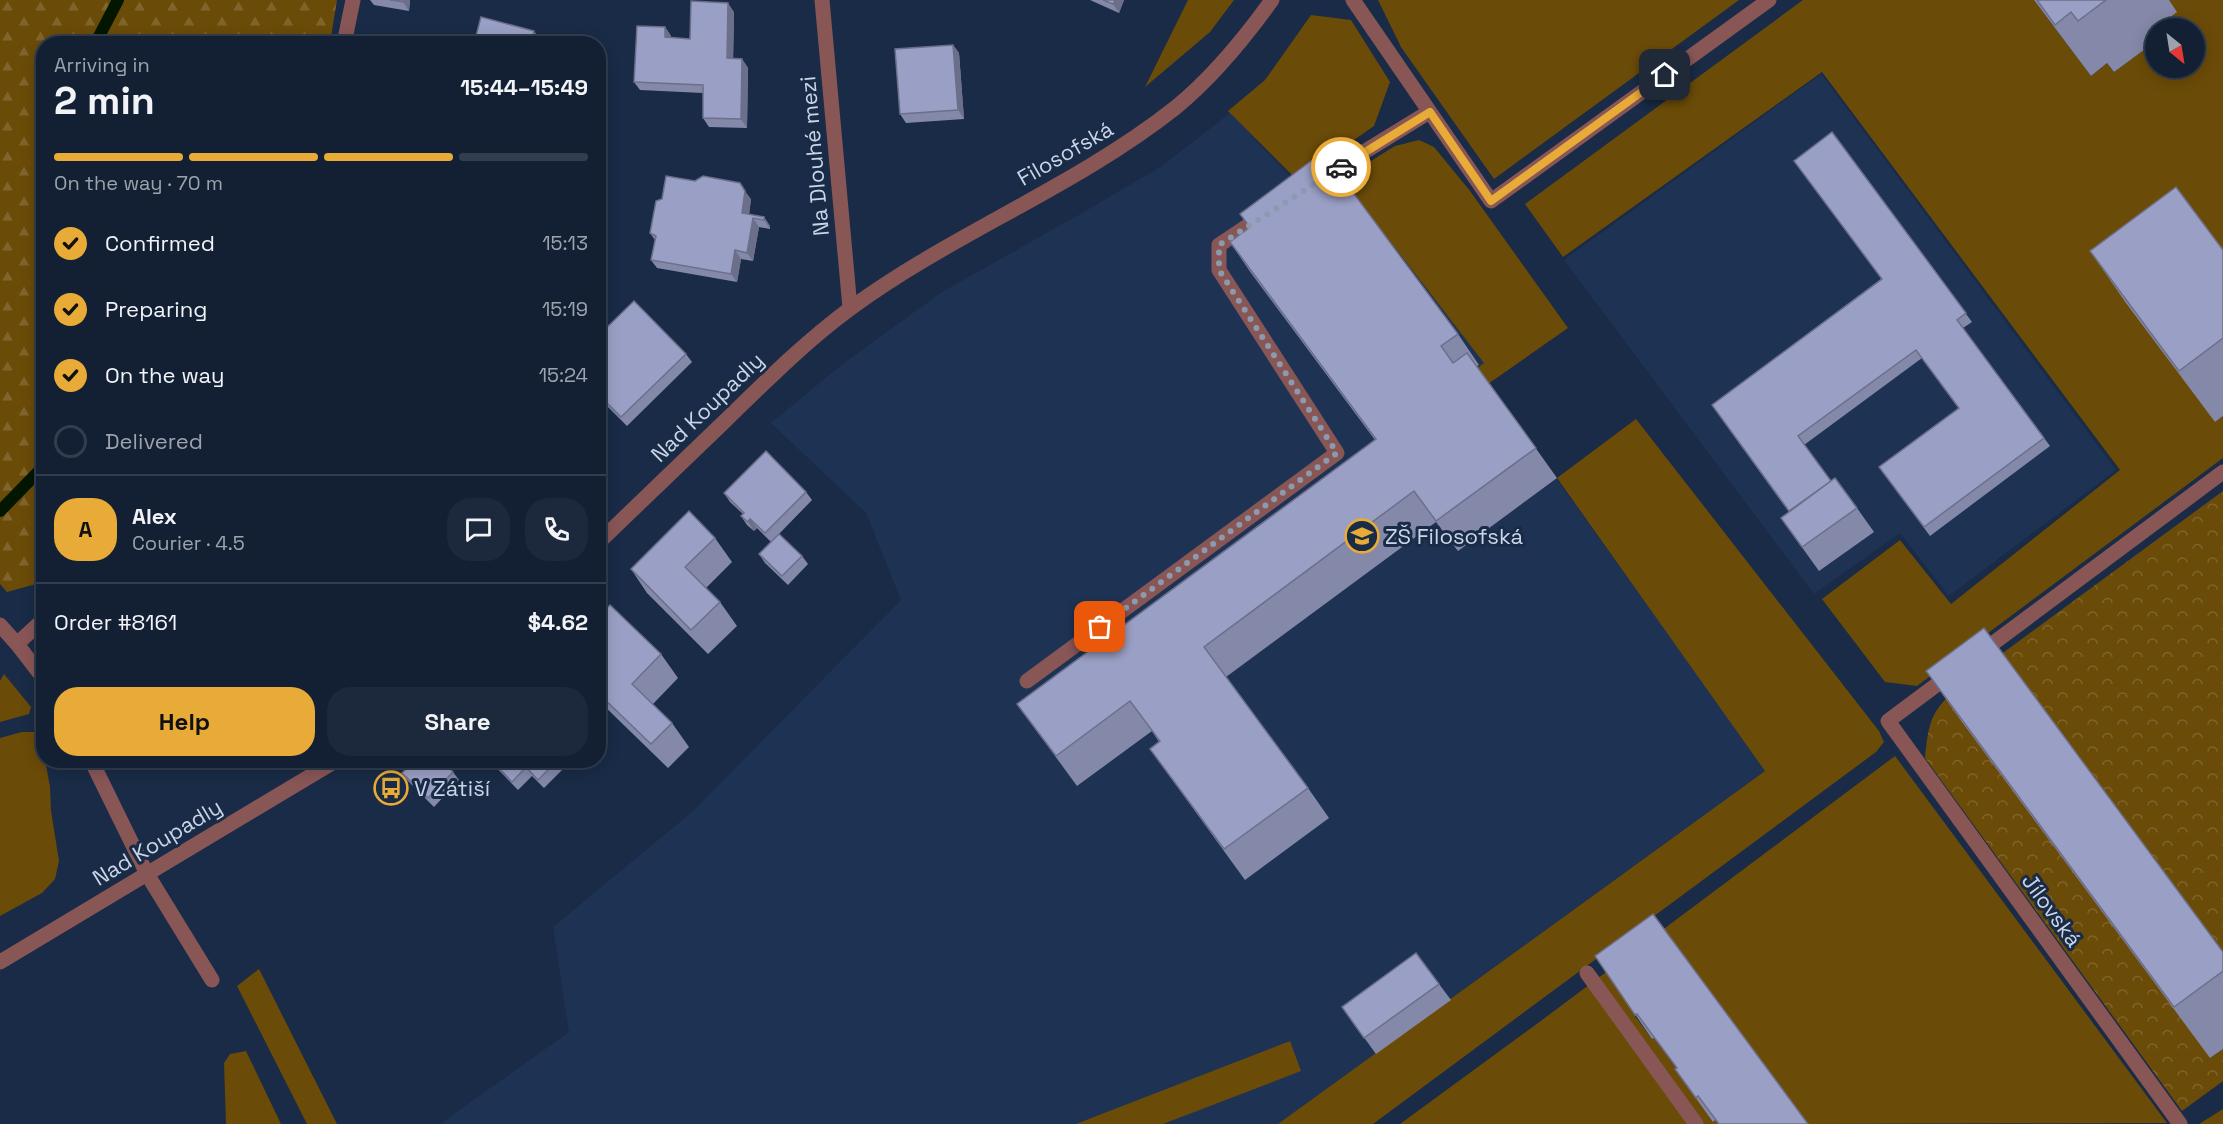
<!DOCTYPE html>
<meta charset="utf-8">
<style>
body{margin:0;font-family:"Space Grotesk",sans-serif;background:#1c283c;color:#f1f3f6;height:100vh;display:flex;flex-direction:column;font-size:22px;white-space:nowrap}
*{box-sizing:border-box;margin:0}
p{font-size:20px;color:#9da3ac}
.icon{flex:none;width:33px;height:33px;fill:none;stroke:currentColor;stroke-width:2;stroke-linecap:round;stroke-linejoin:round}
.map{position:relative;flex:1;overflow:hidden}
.side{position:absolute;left:36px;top:36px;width:570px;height:732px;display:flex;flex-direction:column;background:#132034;border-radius:24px;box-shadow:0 3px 15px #0003,0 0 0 2px #323e4f}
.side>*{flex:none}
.needle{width:39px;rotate:150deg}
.controls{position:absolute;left:2145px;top:18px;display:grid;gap:12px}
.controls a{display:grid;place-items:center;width:60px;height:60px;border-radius:50%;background:#132034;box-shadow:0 3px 15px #0003,0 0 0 2px #323e4f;font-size:30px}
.pin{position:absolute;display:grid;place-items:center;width:51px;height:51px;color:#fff;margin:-26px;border-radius:12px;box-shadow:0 3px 9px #0006}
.courier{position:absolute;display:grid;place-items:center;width:60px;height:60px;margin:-30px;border:4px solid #e8ab37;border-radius:50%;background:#fff;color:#222;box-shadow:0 2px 8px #0007}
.summary em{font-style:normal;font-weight:700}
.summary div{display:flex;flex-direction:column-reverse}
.summary{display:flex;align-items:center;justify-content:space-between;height:102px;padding:0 18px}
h1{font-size:39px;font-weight:700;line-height:45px}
.bar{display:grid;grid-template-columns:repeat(4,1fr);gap:9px 6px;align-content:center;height:72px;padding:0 18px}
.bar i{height:8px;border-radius:4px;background:#323e4f}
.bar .on{background:#e8ab37}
.bar p{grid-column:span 4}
.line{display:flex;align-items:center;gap:15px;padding:0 18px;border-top:2px solid #323e4f}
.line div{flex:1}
.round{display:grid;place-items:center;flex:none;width:63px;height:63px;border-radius:24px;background:#1c283c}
ol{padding:0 18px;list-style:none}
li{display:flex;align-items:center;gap:18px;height:66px}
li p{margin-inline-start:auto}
li .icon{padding:6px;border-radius:50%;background:#e8ab37;color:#111;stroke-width:4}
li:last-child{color:#9da3ac}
li i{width:33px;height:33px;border:3px solid #323e4f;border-radius:50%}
.button{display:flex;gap:12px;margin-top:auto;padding:12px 18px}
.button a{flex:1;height:69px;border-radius:24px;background:#e8ab37;color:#111;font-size:24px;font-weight:700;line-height:69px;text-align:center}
.button a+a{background:#1c283c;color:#f1f3f6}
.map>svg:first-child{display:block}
</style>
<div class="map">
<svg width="2223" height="1124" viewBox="0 0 2223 1124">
<defs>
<pattern id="forest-firs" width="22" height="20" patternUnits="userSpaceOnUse" patternTransform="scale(1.5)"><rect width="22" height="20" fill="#6b4b08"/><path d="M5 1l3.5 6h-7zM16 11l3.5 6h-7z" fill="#7f642c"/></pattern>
<pattern id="park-crowns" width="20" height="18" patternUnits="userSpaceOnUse" patternTransform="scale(1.5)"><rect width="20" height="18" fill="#6b4b08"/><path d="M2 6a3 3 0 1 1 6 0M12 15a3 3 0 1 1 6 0" fill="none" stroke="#7f642c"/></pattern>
</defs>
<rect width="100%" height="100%" fill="#192b46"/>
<g fill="#1e3354">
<path d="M1821,74L2116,470L1949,596L1900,533L1814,594L1564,260Z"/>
<path d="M1230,113L1316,204L1345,184L1485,363L1459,381L1488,384L1766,770L1278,1124H440L569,1032L553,927L692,812L901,600L866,513L771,423L844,363L942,292L1084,212L1162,166Z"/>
</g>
<g fill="#6b4b08">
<path d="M1188,0H1234L1210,32L1145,87Z"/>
<path d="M1378,0H1739L1494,179L1401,47Z"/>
<path d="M1803,0H2034L2091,76L2107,63L2114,72L2155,41L2156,68H2194V28H2164L2160,24L2168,0H2223V253L2215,422L2223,416V458L1917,686L1885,682L1822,599L1900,540L1951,604L2120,470L1822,72L1563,257L1525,204Z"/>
<path d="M1311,15L1351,20L1390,82L1374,126L1297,180L1228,111L1265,80Z"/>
<path d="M1419,140L1434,147L1470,191L1568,328L1488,384L1459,382L1484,363L1342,179L1395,146Z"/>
<path d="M1636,419L1879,731L1884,742L1876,752L1373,1124H1278L1765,771L1557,478Z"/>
<path d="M4,674L31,707L29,714L0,722V681Z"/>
<path d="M22,732H40L50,787L51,811L59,861L55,879L42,893L0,916V738Z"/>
<path d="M1895,756L2167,1123L1807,1124L1633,1009L1632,1012L1652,1039L1654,1038L1718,1124H1400L1534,1026Z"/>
<path d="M259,969L337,1124H307L237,986Z"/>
<path d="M1290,1041L1301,1071L1163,1124H1076Z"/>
<path d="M246,1051L281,1124H226L224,1063L230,1054Z"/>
<path d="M2223,1109V1124H2199Z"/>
</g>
<path fill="url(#forest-firs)" d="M0,0H337L330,43L44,44L43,582L7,592L0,584Z"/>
<path fill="url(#park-crowns)" d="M2223,491V955L2210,1058L2223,1049V1081L2182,1111L1925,758C1929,717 1932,711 1962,683Z"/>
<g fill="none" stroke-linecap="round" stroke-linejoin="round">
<g stroke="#031600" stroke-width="12">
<path d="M95,44L118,0"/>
<path d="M0,511L44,466"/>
</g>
<g stroke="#895656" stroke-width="15">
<path d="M822,0L850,308"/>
<path d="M1353,0L1491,201L1769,0"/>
<path d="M344,44L353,0"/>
<path d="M1320,179L1429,112"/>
<path d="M598,543C641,502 683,461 726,420C766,381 806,341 851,308C953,233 1075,187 1175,108C1212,78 1244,39 1272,0"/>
<path d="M0,625L17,644L44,679"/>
<path d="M17,644L44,619"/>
<path d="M1980,653L2223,472"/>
<path d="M1951,674L1888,721L2180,1124"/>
<path d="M1027,681L1337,453L1219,270V245L1264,215"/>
<path d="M91,760L147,874L212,980"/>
<path d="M0,962L337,760"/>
<path d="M1587,973L1696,1124"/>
</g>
</g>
<g fill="#8489a9">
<path d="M370,0H410L409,11L374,5Z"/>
<path d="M1090,0H1124L1119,13Z"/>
<path d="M2034,0H2169L2177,12L2161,24L2164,28H2156V41L2114,72L2107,63L2091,76Z"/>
<path d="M734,12L733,59H742L748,68L747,128L709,127L703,118V93L640,90L634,82L665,27L671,36V38L690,39Z"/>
<path d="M953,45L959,53L964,119L906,123L900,114Z"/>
<path d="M1832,132L1972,322L1963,328L2050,446L1930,536L1879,467L1959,409L1922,358L1804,445L1831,481L1857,508L1874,532L1819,571L1781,518L1789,512L1712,405L1881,279Z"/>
<path d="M751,199L749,215L764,217L770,226V229L759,227L753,261L741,259L737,282L657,268L651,260L655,240L650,233Z"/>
<path d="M1230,242L1458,334L1479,365L1477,366L1557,478L1458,551L1436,522L1226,677L1308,788L1329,818L1245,880L1150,749L1159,742L1152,731L1077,786L1017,704L1375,440L1251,273Z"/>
<path d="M2223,250V416L2215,422L2126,303L2090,251Z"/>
<path d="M598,336L686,354L692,362L627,426L598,397Z"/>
<path d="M598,451L607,462L598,470Z"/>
<path d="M806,492L812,500L779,534L802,556L808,564L788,585L765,563L759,554L771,542L757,528L754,531L747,525L741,516L743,514L730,502L724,493Z"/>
<path d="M715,538L732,562L706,588L720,602L737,626L708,654L647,593L631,569Z"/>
<path d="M598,617L661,654L678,678L653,704L672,723L689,747L668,768L598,700Z"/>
<path d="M1926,671L2223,952V1049L2210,1058L1962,722Z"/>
<path d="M489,760H572L544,788L532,776L518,790Z"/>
<path d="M453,772L459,780L434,807L408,781L402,773Z"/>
<path d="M1595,956L1808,1124H1718L1715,1120L1713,1122L1675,1069L1677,1068L1654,1038L1652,1039Z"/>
<path d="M1439,984L1451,1000L1376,1054L1342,1007Z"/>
</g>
<g fill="#6c6f8a">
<path d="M403,0H410L409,11L403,2Z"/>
<path d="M1115,0H1124L1119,13L1113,4Z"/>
<path d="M728,3L734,12L733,67L727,58Z"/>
<path d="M665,27L671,36V46L665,37Z"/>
<path d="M534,31L540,39L539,44H531Z"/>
<path d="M953,45L959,53L964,119L958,110Z"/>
<path d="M742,59L748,68L747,128L741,119Z"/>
<path d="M745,191L751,199L748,222L742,213Z"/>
<path d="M764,217L770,226V229L764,220Z"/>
<path d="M753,218L759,227L753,261L747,253Z"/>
<path d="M735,250L741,259L737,282L731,274Z"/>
<path d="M750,519L757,528L754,531L748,522Z"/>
</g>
<g fill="#9a9fc5" stroke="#6c6f8a" stroke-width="1.5">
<path d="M390,0H403V2Z"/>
<path d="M1103,0H1115L1113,4Z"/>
<path d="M2037,0H2106L2078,21L2071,12L2055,25Z"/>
<path d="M691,1L728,3L727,58L742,59L741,119L703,118V85L634,82L637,26L665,27V37L690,39Z"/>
<path d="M481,17L534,31L531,44H474Z"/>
<path d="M953,45L958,110L900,114L895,49Z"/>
<path d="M1832,132L1966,313L1957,320L2044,438L1924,527L1879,467L1959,408L1916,350L1798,436L1831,481L1789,511L1712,405L1882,279L1794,161Z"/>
<path d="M1323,152L1458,334L1441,346L1453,363L1467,353L1536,448L1436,521L1414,491L1204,647L1308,788L1224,849L1150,749L1160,741L1130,701L1056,756L1017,704L1376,439L1230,242L1250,227L1240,214Z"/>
<path d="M666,176L695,181L703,176L740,183L745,191L742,213L764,217V220L753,218L747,253L735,250L731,274L651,260L656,236L650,233L656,201L662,199Z"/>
<path d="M2176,187L2223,250V338L2179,371L2090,251Z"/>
<path d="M634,301L686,354L621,417L598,394V336Z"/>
<path d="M766,451L806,492L765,533L750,519L748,522L741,516L744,513L724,493Z"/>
<path d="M1835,478L1857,508L1802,547L1781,518Z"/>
<path d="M689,511L715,538L685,567L720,602L691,630L631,569Z"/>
<path d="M779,534L802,556L782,576L759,554Z"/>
<path d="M610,605L661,654L632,684L672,723L651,744L598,693V617Z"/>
<path d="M1984,628L2223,952V971L2174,1007L1926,671Z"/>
<path d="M415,760H442L453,772L428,798L402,773Z"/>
<path d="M491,760H558L538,780L526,767L512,782Z"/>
<path d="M1653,914L1808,1124H1719L1698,1096L1696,1098L1675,1069L1677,1068L1637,1014L1635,1015L1595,956Z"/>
<path d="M1416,953L1439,984L1364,1038L1342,1007Z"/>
</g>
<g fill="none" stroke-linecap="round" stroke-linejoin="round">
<path stroke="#8c9aaf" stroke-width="6" stroke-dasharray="0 10.8" d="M1100,627L1337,453L1219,270V245L1341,167"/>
<path stroke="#e8ab37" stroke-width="8" d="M1341,167L1430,112L1491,201L1665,75"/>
</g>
<defs>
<symbol id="school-ring" viewBox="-11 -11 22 22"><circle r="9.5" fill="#192b46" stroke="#e8ab37" stroke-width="1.5"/><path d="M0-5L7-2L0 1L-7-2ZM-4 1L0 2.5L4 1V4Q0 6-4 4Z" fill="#e8ab37"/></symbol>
<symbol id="bus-ring" viewBox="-11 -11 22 22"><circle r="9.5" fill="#192b46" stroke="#e8ab37" stroke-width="1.5"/><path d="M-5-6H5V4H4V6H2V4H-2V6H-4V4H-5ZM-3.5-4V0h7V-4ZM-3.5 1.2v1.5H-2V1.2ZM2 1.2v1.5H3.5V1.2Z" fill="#e8ab37"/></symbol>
</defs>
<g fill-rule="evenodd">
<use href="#school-ring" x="1343" y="517" width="38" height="38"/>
<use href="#bus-ring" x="372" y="769" width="38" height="38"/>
</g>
<g text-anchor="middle" stroke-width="6" stroke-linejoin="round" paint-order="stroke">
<g font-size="22" fill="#cad6e7" stroke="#192b46">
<text transform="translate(1065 153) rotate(-30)" y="8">Filosofská</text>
<text transform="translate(814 156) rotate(-95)" y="8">Na Dlouhé mezi</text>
<text transform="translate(707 407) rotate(-44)" y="8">Nad Koupadly</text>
<text transform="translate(157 842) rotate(-31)" y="8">Nad Koupadly</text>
<text transform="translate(2052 910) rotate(54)" y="8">Jílovská</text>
</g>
<g font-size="22" fill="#cad6e7" stroke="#192b46" text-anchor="start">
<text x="1385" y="544">ZŠ Filosofská</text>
<text x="414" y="796">V Zátiší</text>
</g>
</g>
</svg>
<div class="controls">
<a><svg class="needle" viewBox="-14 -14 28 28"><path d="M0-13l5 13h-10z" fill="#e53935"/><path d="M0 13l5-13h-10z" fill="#9da3ac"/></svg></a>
</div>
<div class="pin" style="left:1100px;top:627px;background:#ea580c"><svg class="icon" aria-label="bag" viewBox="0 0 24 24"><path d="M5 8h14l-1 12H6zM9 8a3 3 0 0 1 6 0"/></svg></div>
<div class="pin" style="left:1665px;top:75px;background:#1f2937"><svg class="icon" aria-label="home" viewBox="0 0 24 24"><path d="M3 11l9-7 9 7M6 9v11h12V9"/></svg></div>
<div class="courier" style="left:1341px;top:167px"><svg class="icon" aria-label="car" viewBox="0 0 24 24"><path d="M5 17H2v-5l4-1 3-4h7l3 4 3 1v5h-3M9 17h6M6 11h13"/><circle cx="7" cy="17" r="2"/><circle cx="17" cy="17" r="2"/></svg></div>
<section class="side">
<div class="summary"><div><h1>2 min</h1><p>Arriving in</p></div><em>15:44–15:49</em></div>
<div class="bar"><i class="on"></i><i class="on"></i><i class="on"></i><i></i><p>On the way · 70 m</p></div>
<ol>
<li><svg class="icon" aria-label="check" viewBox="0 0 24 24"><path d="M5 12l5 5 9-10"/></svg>Confirmed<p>15:13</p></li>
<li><svg class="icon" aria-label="check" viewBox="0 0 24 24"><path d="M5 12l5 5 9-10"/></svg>Preparing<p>15:19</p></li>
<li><svg class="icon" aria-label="check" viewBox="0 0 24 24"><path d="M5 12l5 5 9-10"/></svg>On the way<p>15:24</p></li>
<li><i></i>Delivered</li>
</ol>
<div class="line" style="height:108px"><b class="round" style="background:#e8ab37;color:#111">A</b><div><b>Alex</b><p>Courier · 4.5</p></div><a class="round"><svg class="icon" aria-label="chat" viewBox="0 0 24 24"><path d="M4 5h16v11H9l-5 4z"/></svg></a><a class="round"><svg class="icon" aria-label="phone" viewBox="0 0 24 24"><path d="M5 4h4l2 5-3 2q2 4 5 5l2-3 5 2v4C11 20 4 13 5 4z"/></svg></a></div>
<div class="line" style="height:78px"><div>Order #8161</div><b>$4.62</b></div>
<div class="button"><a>Help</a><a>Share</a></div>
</section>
</div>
